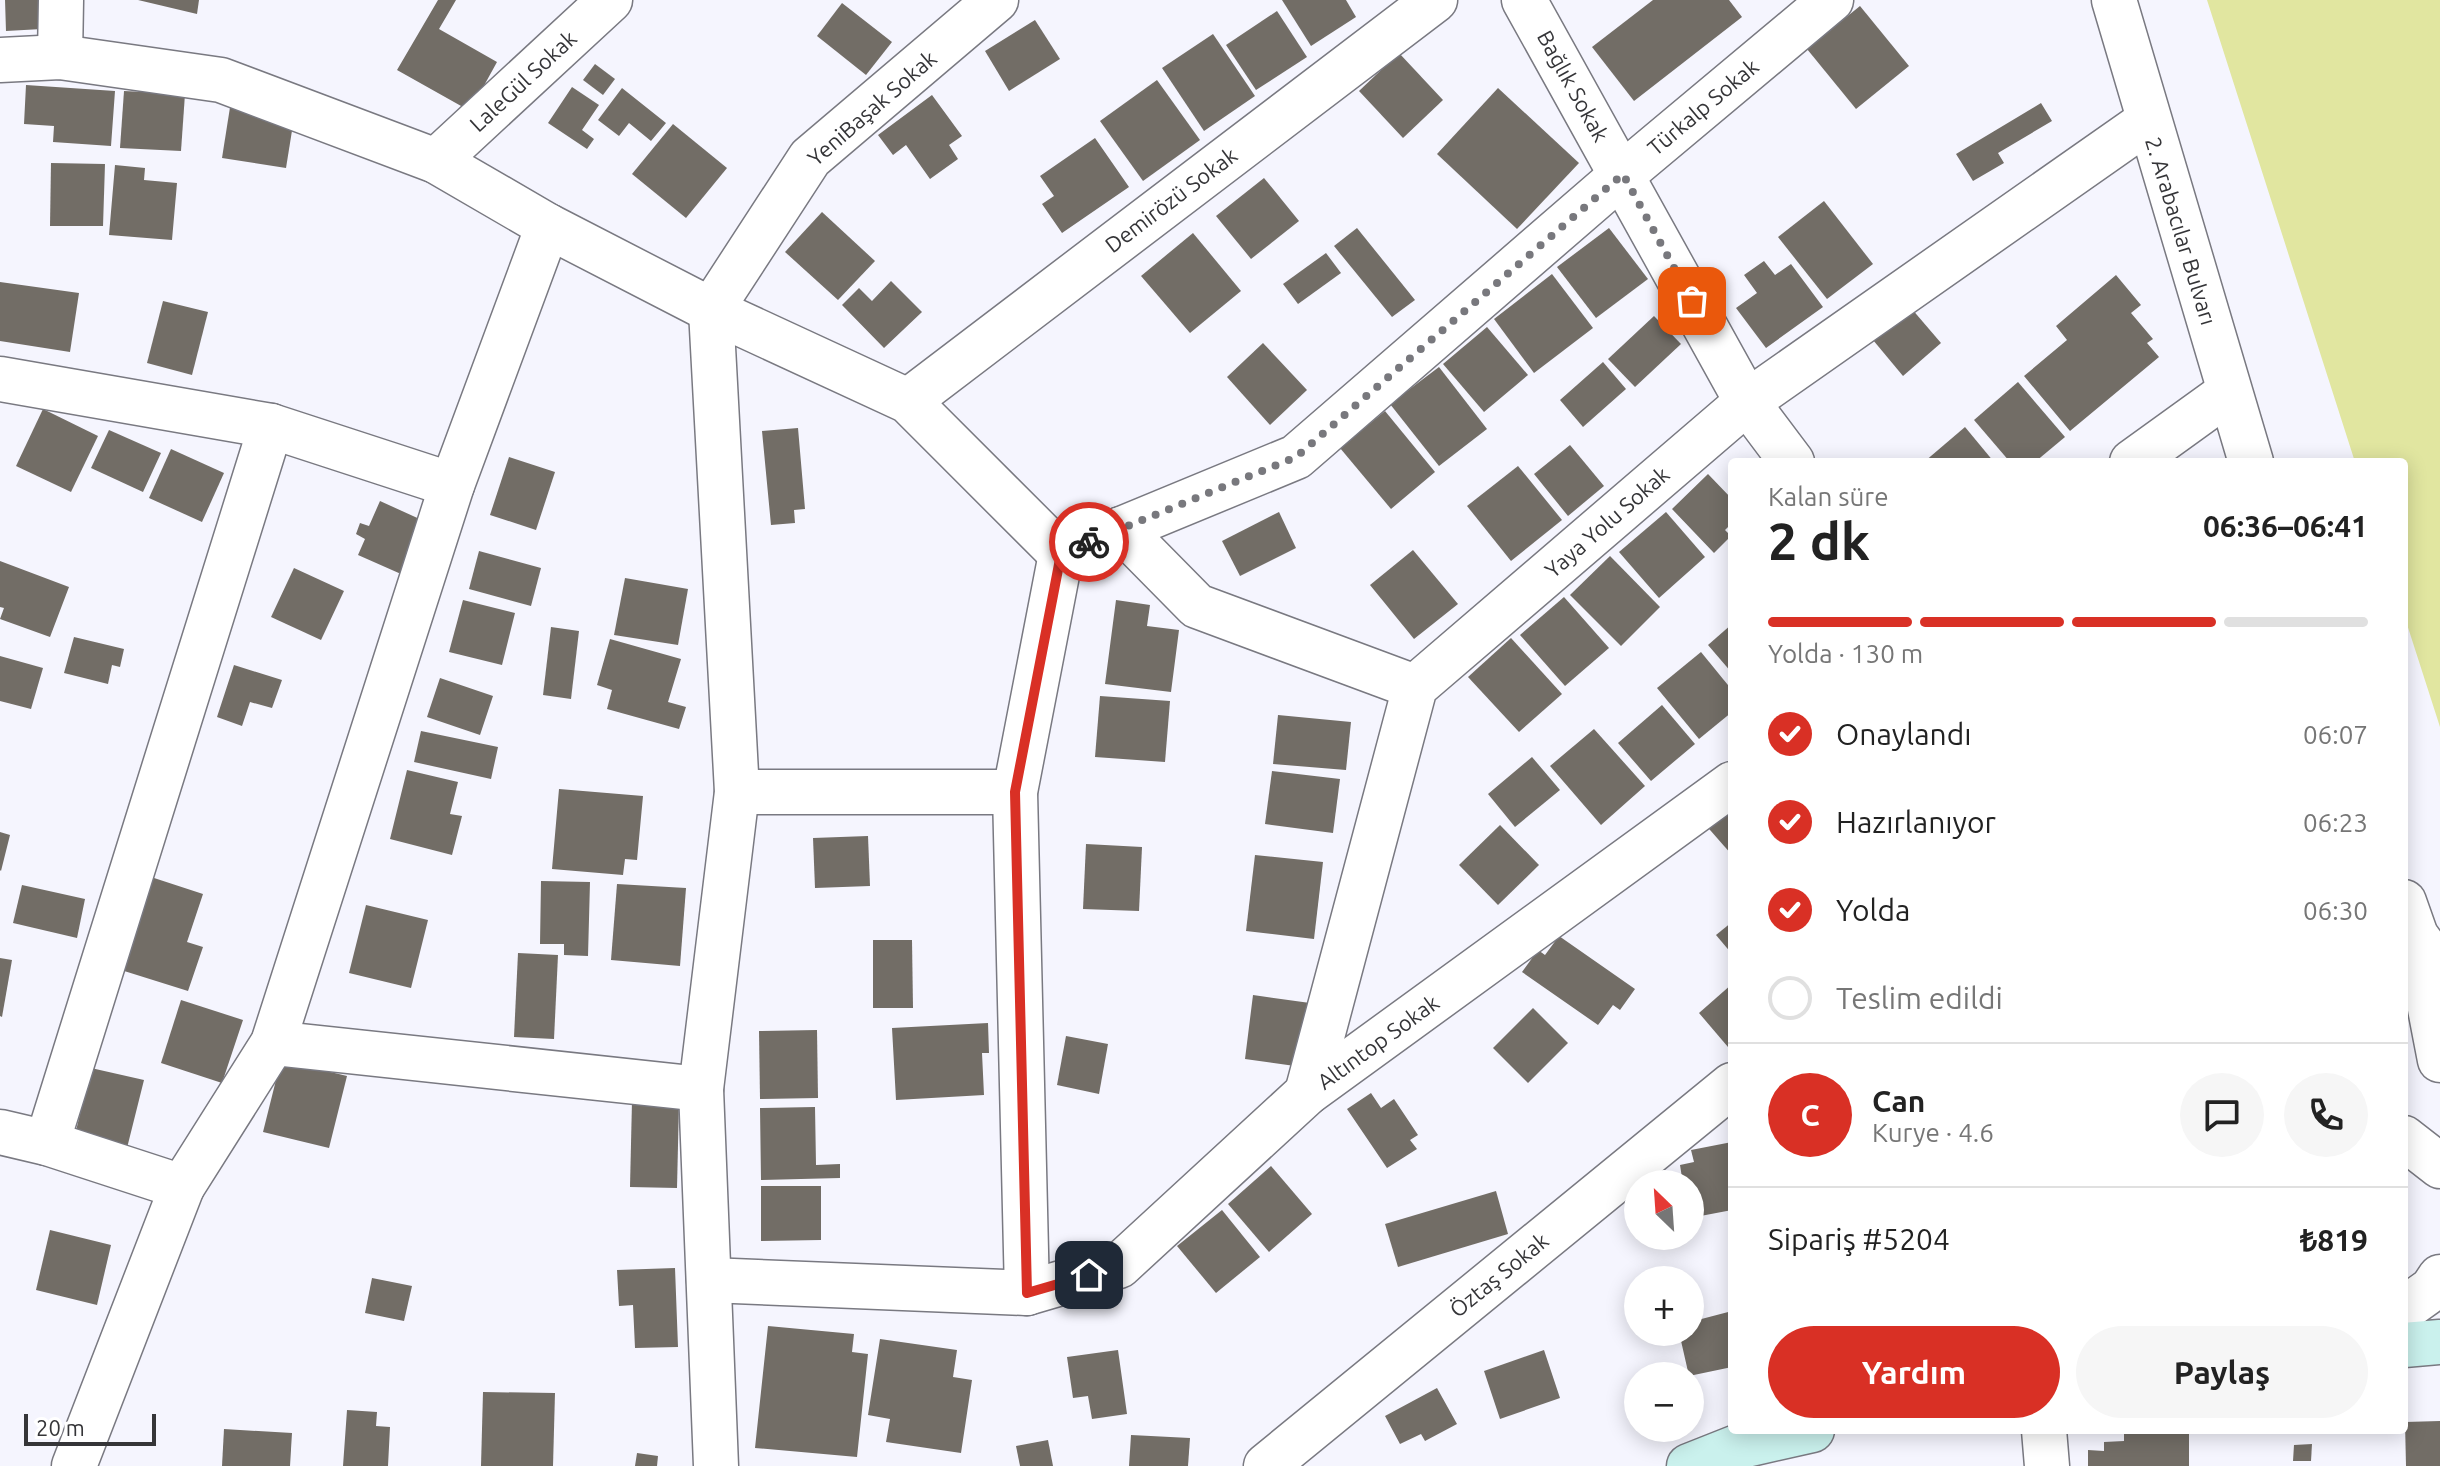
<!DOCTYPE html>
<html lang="tr">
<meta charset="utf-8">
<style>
body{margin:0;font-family:Ubuntu,sans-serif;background:#f6f6f6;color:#222;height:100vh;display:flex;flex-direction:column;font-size:30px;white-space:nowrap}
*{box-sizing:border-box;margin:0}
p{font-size:26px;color:#767676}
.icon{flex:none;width:44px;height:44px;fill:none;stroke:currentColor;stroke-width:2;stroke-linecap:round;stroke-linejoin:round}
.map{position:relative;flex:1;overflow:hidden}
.sheet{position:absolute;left:1728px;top:458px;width:680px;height:976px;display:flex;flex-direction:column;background:#fff;border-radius:8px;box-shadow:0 4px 20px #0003}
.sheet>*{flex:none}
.needle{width:52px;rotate:335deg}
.tools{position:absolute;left:1624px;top:1170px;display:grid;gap:16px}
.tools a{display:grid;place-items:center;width:80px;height:80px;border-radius:50%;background:#fff;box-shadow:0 4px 20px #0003;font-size:40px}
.scale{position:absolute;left:24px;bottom:20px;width:132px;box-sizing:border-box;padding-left:8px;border:4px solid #353538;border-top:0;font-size:22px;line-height:28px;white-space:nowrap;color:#353538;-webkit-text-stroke:6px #fff;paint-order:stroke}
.pin{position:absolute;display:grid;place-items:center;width:68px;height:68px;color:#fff;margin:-34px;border-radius:16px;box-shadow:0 4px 12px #0006}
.courier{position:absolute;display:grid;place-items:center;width:80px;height:80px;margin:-40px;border:6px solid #d93025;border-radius:50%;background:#fff;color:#222;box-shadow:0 2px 10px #0007}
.head em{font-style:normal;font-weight:700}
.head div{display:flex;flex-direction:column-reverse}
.head{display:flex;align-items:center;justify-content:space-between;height:136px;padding:0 40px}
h1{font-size:52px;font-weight:700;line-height:60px}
.bar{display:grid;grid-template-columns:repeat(4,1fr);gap:12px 8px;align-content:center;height:96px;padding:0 40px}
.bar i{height:10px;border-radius:6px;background:#e0e0e0}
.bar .current{background:#d93025}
.bar p{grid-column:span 4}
.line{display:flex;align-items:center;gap:20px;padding:0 40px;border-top:2px solid #e0e0e0}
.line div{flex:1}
.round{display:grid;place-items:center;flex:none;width:84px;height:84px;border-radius:42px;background:#f6f6f6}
ol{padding:0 40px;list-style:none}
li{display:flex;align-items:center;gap:24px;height:88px}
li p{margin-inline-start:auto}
li .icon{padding:8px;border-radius:50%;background:#d93025;color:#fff;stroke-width:4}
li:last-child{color:#767676}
li i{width:44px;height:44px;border:4px solid #e0e0e0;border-radius:50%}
.primary-button{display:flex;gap:16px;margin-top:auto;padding:16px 40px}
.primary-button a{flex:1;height:92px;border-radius:48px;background:#d93025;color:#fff;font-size:32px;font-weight:700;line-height:92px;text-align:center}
.primary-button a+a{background:#f6f6f6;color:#222}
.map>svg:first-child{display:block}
</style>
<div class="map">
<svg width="2440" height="1466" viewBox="0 0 2440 1466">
<rect width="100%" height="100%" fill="#f5f5fe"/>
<path fill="#e1e6a0" d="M2207,0H2440V727L2404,615V462H2355Z"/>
<g fill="#726d66">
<path d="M5,0H41L42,29L6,31Z"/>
<path d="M138,0H199L197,14Z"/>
<path d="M438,0H456L439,29L497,62L470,111L397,70Z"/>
<path d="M1282,0H1346L1356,17L1311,46Z"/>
<path d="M1653,0H1729L1742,17L1634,101L1592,47Z"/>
<path d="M842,3L892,42L866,75L817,36Z"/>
<path d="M1860,6L1909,66L1856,109L1807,49Z"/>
<path d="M1277,11L1307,57L1256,90L1226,45Z"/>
<path d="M1035,20L1060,59L1009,91L985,51Z"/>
<path d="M1213,34L1255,96L1204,131L1162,68Z"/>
<path d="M1399,53L1443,100L1403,138L1359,91Z"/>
<path d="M595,64L615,79L603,95L583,80Z"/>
<path d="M1157,80L1200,140L1143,181L1100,121Z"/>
<path d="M26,85L115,91L111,146L53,142L54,126L24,124Z"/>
<path d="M572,87L599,105L582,130L594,139L587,149L548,123Z"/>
<path d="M622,88L666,123L651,141L629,123L619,136L598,120Z"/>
<path d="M1498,88L1579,163L1517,229L1437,154Z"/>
<path d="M124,91L185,94L181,151L120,148Z"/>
<path d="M932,95L962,136L949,145L958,159L930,179L906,145L893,155L878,135Z"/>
<path d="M231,101L295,112L286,168L222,158Z"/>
<path d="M2041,103L2052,121L1998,153L2004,163L1973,181L1956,154Z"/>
<path d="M673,124L727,168L686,218L632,174Z"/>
<path d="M1095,138L1129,187L1062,233L1042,204L1054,196L1040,176Z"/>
<path d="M51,163L105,164L103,226H50Z"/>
<path d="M115,165L145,168L144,180L177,183L172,240L109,235Z"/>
<path d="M1264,178L1299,221L1251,259L1216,216Z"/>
<path d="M1824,201L1873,264L1827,299L1778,237Z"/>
<path d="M822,212L875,261L838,300L785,252Z"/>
<path d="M1357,228L1415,300L1392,317L1334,246Z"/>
<path d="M1609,228L1648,279L1596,318L1557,267Z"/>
<path d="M1193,233L1241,291L1190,333L1141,276Z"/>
<path d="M1326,253L1341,273L1298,304L1283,284Z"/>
<path d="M1764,261L1775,275L1791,264L1823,307L1766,348L1736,308L1757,293L1744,275Z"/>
<path d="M1552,274L1593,328L1534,373L1494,319Z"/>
<path d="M2116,275L2141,305L2131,313L2153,339L2147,343L2159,357L2070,431L2024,376L2067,340L2056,326Z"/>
<path d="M891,281L922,312L884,348L842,305L859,288L872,301Z"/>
<path d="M0,282L79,293L70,352L0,341Z"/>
<path d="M163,301L208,312L192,375L147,363Z"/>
<path d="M1911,308L1941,343L1903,376L1873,340Z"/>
<path d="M1654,316L1681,344L1635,387L1608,359Z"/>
<path d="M1487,327L1528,375L1484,412L1443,364Z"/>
<path d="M1263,343L1307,390L1270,425L1227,377Z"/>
<path d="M1603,362L1626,389L1583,427L1560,400Z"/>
<path d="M1439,367L1487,429L1439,466L1390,404Z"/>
<path d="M2018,382L2065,437L2035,462H2010L1974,420Z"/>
<path d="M43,409L98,436L71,492L16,466Z"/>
<path d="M1385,411L1435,472L1391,509L1340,448Z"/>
<path d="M1965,427L1994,462H1924Z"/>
<path d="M798,428L805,509L794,510L795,523L771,525L762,431Z"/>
<path d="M109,430L161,453L143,492L91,468Z"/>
<path d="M1570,445L1604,486L1568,516L1534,474Z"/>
<path d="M171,449L224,473L202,522L149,498Z"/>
<path d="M509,457L555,472L536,530L490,515Z"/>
<path d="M1518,466L1562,520L1511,561L1467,506Z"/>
<path d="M1708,474L1732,499V523L1725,530L1731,536L1714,553L1672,509Z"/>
<path d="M380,501L424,521L401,574L358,555L365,539L356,534L360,523L369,526Z"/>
<path d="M1279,512L1296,548L1240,576L1222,541Z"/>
<path d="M1666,512L1705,557L1659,598L1619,552Z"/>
<path d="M1413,550L1458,604L1414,639L1370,585Z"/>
<path d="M479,551L541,568L531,606L469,589Z"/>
<path d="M1610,556L1660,607L1621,646L1570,595Z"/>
<path d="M0,561L69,587L50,637L0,619L4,608L0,607Z"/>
<path d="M294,568L344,591L321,640L271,617Z"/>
<path d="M625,578L688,589L678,645L614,635Z"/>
<path d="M1564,597L1609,648L1565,686L1520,635Z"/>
<path d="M463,600L515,613L502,665L449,652Z"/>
<path d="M1116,600L1150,605L1147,626L1179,630L1171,692L1105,684Z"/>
<path d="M1732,624V673L1708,645Z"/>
<path d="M551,627L579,631L571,699L543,695Z"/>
<path d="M74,637L124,649L120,667L112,665L108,684L64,673Z"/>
<path d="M1511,638L1562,694L1519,732L1468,677Z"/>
<path d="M610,639L681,659L668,702L686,707L679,729L607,709L612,690L597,685Z"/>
<path d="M1701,652L1732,690V712L1699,739L1657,688Z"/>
<path d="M0,656L43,668L31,709L0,701Z"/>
<path d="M234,665L282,680L272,708L250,702L242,726L217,717Z"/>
<path d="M440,678L493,696L480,735L427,717Z"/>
<path d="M1100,696L1170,701L1165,762L1095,757Z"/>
<path d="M1662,705L1695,744L1651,781L1618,743Z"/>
<path d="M1278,715L1351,722L1346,770L1273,764Z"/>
<path d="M1594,729L1645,786L1601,825L1550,766Z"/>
<path d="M421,731L498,747L491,779L414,762Z"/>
<path d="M1532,757L1560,790L1515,827L1488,794Z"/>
<path d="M407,770L458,782L450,814L462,816L452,855L390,839Z"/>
<path d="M1272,771L1340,779L1333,833L1265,824Z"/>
<path d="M559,789L643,796L637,860L625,859L623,875L552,869Z"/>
<path d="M1732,795V855L1703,822Z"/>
<path d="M1500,825L1539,865L1498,905L1459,865Z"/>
<path d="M0,832L10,835L1,871L0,870Z"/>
<path d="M868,836L870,886L815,888L813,838Z"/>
<path d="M1086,844L1142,847L1139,911L1083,909Z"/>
<path d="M1255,855L1323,862L1314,939L1246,931Z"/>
<path d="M151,877L203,894L187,942L203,947L188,991L121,970Z"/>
<path d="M541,881L590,882L588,956L564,955V944H540Z"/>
<path d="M617,884L686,888L680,966L611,960Z"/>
<path d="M22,885L85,899L77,938L13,923Z"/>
<path d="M366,905L428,920L411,988L349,973Z"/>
<path d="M1732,922V954L1716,935Z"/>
<path d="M1559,936L1635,989L1620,1010L1613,1005L1598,1025L1522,972L1538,950L1545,955Z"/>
<path d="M873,940H912L913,1008H873Z"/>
<path d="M518,953L558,955L554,1039L514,1037Z"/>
<path d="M0,958L12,960L2,1017L0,1016Z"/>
<path d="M1732,984V1043L1728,1047L1699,1013Z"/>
<path d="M1253,995L1310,1003L1302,1067L1245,1059Z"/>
<path d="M181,1000L243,1020L222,1083L161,1063Z"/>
<path d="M1533,1008L1568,1043L1528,1083L1493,1048Z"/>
<path d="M988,1023L989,1053H982L984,1095L896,1100L892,1028Z"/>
<path d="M817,1030L818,1098L760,1099L759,1031Z"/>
<path d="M1066,1036L1108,1044L1099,1094L1057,1085Z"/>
<path d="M281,1060L347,1076L329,1148L263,1132Z"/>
<path d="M91,1068L144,1080L127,1148L75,1135Z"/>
<path d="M1371,1093L1381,1108L1394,1099L1418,1135L1410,1140L1417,1149L1387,1168L1347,1109Z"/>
<path d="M632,1101L679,1102L677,1188L630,1187Z"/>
<path d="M815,1107L816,1165L840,1164V1178L761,1180L760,1108Z"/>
<path d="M1732,1142V1210L1690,1218V1184H1683L1680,1165L1694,1162L1691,1150Z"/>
<path d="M1271,1166L1312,1214L1269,1252L1228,1204Z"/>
<path d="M761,1186H821V1240L761,1241Z"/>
<path d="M1496,1191L1508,1234L1398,1267L1385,1224Z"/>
<path d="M1222,1210L1260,1257L1216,1293L1177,1246Z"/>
<path d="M50,1230L111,1245L97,1305L36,1290Z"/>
<path d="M675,1268L678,1347L635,1348L633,1305L619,1306L617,1270Z"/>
<path d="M372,1278L412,1286L404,1321L365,1313Z"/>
<path d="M1732,1311V1367L1689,1376L1679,1332H1690V1322Z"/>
<path d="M768,1326L854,1334L852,1352L868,1354L857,1457L755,1448Z"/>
<path d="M880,1339L957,1350L953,1377L972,1380L961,1453L886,1442L890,1419L868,1415Z"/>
<path d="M1118,1350L1127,1414L1092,1419L1088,1396L1073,1398L1067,1357Z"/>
<path d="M1544,1350L1560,1398L1500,1419L1484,1371Z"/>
<path d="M1437,1388L1457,1424L1425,1441L1421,1434L1400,1444L1385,1416Z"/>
<path d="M483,1392L555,1393L553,1466H481Z"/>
<path d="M347,1410L377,1412L376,1426L390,1427L388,1466H343Z"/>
<path d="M2440,1421V1466H2406L2405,1422Z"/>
<path d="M224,1429L292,1433L290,1466H222Z"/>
<path d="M2142,1430H2189V1466H2088V1450L2104,1451V1442L2124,1441V1433L2142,1432Z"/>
<path d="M1131,1435L1190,1438L1188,1466H1129Z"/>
<path d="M1048,1440L1053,1466H1020L1016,1446Z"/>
<path d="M2312,1444L2311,1461H2293L2294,1445Z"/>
<path d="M637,1453L658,1456L657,1466H635Z"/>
</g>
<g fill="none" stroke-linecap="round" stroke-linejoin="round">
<defs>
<g id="minor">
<path d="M1524,0L1747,402L1792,462"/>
<path d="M60,57L61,0"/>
<path d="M0,60L60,57L221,80L436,161L548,226L711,310L908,401L1061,554"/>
<path d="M436,161L610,0"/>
<path d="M711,310L737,792L701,1089L716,1466"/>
<path d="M711,310L810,158L996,0"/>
<path d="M0,379L271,426L452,485"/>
<path d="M908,401L1435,0"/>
<path d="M2132,462L2229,392"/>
<path d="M1121,529L1197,606L1415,687"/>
<path d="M1061,554L1296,457L1623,174L1831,0"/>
<path d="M737,792H1015"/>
<path d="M2416,936L2440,1060"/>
<path d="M273,1043L701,1089"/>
<path d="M1307,1093L1415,687L1747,402L2148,121"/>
<path d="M0,1132L47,1143L182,1187L273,1043L452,485L548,226"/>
<path d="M2404,1138L2440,1166"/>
<path d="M47,1143L271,426"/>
<path d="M709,1280L1027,1293L1015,792L1061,554"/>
<path d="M1027,1293L1119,1266L1307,1093L1732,784"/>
<path d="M2404,1309L2432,1289L2440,1277"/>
<path d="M2044,1430L2047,1466"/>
<path d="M74,1466L182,1187"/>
<path d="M1266,1466L1732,1085"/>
</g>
<g id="tertiary">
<path d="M2114,0L2251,462"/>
<path d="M2404,902L2416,936L2440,969"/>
</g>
<g id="secondary">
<path d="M2404,1345L2440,1342"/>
<path d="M1689,1466L1737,1447L1812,1430"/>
</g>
</defs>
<use href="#minor" stroke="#797981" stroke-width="47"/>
<use href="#tertiary" stroke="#797981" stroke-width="47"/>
<use href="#secondary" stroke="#797981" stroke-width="47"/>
<use href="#minor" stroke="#fff" stroke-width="44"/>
<use href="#tertiary" stroke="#fff" stroke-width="44"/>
<use href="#secondary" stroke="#caf1ed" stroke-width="44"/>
</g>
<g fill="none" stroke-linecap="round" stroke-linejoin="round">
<path stroke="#78787d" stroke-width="8" stroke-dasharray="0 14.4" d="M1089,542L1296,457L1623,174L1692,301"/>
<path stroke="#d93025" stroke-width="10" d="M1089,1275L1027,1293L1015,792L1061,554L1089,542"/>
</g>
<g text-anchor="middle" stroke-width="8" stroke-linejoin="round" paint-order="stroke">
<g font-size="22" fill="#353538" stroke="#fff">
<text transform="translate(523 81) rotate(-43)" y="8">LaleGül Sokak</text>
<text transform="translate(1573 86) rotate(61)" y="8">Bağlık Sokak</text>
<text transform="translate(1703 107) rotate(-40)" y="8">Türkalp Sokak</text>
<text transform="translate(872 108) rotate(-41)" y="8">YeniBaşak Sokak</text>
<text transform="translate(1171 200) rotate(-37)" y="8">Demirözü Sokak</text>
<text transform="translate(2181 231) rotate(73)" y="8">2. Arabacılar Bulvarı</text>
<text transform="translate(1607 522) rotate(-41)" y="8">Yaya Yolu Sokak</text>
<text transform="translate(1378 1042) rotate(-36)" y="8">Altıntop Sokak</text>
<text transform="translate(1499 1275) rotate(-39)" y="8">Öztaş Sokak</text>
</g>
</g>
</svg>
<div class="tools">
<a><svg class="needle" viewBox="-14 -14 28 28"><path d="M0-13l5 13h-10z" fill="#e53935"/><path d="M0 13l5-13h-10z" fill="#767676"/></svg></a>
<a>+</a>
<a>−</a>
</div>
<div class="scale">20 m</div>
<div class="pin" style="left:1692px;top:301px;background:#ea580c"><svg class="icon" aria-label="bag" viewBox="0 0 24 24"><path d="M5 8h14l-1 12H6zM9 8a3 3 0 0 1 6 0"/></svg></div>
<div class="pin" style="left:1089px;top:1275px;background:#1f2937"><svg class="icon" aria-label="home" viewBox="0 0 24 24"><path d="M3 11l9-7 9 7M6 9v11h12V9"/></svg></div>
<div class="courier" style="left:1089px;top:542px"><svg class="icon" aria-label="bike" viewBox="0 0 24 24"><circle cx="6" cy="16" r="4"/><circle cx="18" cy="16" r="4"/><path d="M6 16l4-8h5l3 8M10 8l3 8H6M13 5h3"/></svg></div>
<section class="sheet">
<div class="head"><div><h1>2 dk</h1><p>Kalan süre</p></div><em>06:36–06:41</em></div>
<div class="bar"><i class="current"></i><i class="current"></i><i class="current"></i><i></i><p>Yolda · 130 m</p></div>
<ol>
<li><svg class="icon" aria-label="check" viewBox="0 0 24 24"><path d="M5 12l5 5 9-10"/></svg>Onaylandı<p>06:07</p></li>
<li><svg class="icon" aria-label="check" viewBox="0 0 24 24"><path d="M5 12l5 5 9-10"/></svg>Hazırlanıyor<p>06:23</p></li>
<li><svg class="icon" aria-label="check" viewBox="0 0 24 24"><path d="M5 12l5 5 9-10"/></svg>Yolda<p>06:30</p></li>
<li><i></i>Teslim edildi</li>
</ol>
<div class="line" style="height:144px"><b class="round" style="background:#d93025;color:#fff">C</b><div><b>Can</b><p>Kurye · 4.6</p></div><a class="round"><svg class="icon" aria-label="chat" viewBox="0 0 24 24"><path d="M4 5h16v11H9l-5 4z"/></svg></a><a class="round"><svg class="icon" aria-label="phone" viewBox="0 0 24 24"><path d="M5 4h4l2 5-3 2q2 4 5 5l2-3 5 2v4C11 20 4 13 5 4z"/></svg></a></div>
<div class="line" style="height:104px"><div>Sipariş #5204</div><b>₺819</b></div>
<div class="primary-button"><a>Yardım</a><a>Paylaş</a></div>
</section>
</div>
